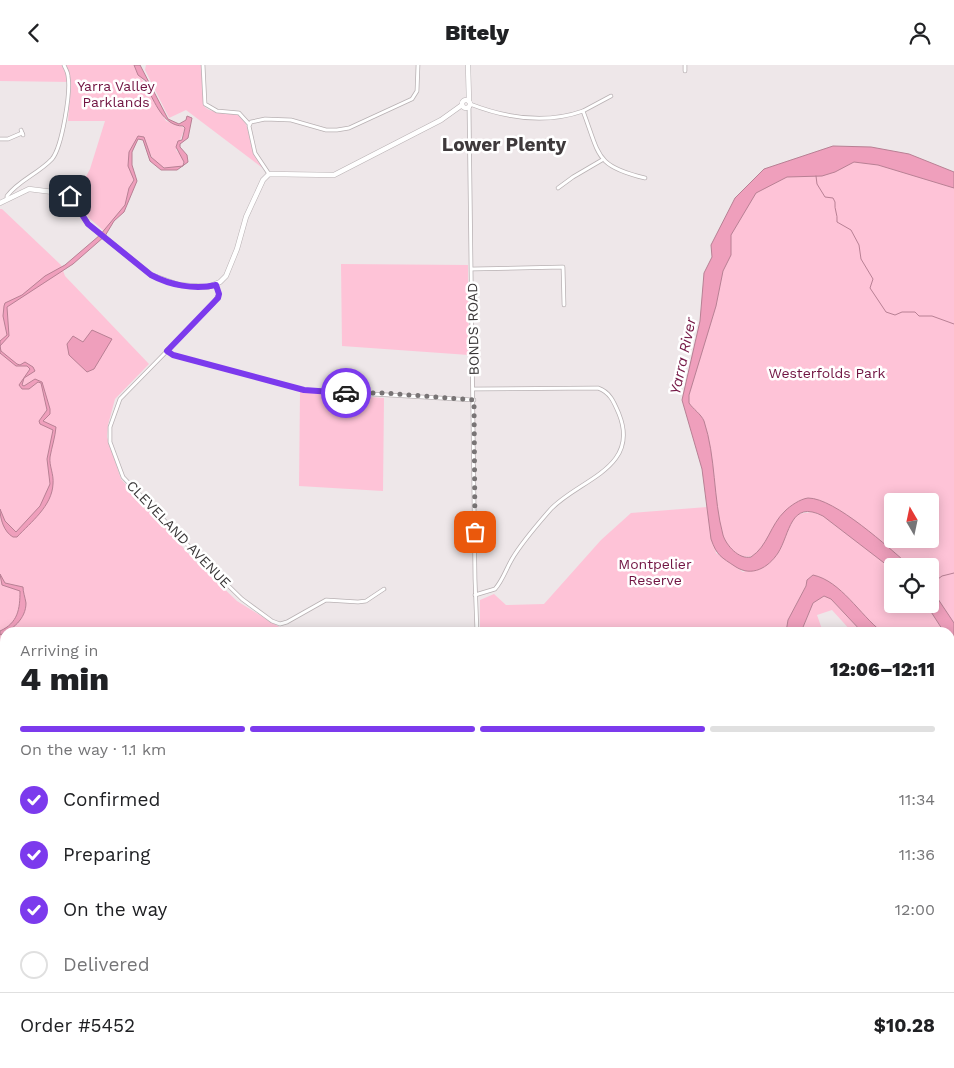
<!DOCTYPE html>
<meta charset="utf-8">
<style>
body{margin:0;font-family:"Work Sans",sans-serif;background:#f2f2f2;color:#202124;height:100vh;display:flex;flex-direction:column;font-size:19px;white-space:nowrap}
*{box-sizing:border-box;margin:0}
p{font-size:16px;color:#757577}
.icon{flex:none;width:28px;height:28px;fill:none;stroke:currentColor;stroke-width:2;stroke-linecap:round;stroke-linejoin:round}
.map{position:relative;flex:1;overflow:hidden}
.panel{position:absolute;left:0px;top:562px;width:955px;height:441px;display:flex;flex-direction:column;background:#fff;border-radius:15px 15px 0 0;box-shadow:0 2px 12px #0003}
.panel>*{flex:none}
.needle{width:32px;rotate:351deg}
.tools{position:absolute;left:884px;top:428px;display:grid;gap:10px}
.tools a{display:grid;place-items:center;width:55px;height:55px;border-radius:5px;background:#fff;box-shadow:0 2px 12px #0003;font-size:25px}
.pin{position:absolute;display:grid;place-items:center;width:42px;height:42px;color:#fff;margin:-21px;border-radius:10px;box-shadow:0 2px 8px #0006}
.courier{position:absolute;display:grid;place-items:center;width:50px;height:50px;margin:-25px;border:4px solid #7c3aed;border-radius:50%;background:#fff;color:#222;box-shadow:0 1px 6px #0007}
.headline em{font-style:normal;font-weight:800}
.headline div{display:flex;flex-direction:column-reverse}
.headline{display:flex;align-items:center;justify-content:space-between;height:85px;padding:0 20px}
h1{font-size:32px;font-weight:800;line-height:38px}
.bar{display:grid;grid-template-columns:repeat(4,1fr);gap:8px 5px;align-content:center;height:60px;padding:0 20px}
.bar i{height:6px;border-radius:4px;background:#e0e0e0}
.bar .selected{background:#7c3aed}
.bar p{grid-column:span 4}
.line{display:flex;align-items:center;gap:12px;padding:0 20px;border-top:1px solid #e0e0e0}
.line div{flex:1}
ol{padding:0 20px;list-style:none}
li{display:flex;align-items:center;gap:15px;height:55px}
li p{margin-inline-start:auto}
li .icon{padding:5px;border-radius:50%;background:#7c3aed;color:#fff;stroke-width:4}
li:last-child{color:#757577}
li i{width:28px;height:28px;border:2px solid #e0e0e0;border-radius:50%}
header{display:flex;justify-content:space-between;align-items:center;height:65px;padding:0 20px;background:#fff;font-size:22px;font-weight:800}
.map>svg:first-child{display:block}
</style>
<header><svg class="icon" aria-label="back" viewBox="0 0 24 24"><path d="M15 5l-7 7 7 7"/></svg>Bitely<svg class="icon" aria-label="person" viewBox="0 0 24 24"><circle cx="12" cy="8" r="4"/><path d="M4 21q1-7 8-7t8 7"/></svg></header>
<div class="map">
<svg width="954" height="1003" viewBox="0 0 954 1003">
<rect width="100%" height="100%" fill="#eee7e9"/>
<g fill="#fec3d7" fill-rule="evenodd">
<path d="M0,0H134L166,56L185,63L176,85L184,94L183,101L165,103C160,100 154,97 152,92C147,85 148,77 141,71C127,89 125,94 135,113L129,123L125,140L104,166L89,153L76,131L90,104L105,56H68L71,17L0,16Z"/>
<path d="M146,0H202L204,41C213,51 226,43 237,49C251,57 248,75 254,88C256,93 261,99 264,104L186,45L169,53L145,5Z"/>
<path d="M851,94L891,98L954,122V558L930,525V501H910L898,491L808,434L762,485C744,498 740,490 723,480L688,340L690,322L726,173L741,140L767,115ZM892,436H930V474H892Z"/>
<path d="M0,144H2L61,200L65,211L149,299L115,334L108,360L107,372L121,414L197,498L237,536L281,563L328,567L5,568V728L0,724Z"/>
<path d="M341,199L468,200L469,290L342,281Z"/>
<path d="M300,327L384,333L383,426L299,421Z"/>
<path d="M707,442L716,488L743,507C754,502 771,498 778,488C786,475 786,459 798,449L812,447L823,451L892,504V539H926L944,567C932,567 889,571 881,567C855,555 844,518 813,510L807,515L806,521L788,555L786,567H480V535L494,529L506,540L544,539L601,475L631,448Z"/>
<path d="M824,531L831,534L862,567H852L832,545L817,550L823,567L801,568L813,538Z"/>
<path d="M0,742L5,747L0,963Z"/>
<path d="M372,999H460V1002L372,1003Z"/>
</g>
<g fill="#ef9fbc" stroke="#b88094">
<path d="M134,0H140L168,54L179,59L186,55L187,51L192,53L188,73L180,79V82L187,90L188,97L177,105H161L150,96L143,75L138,74L132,87V100L137,116L124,147L114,156L105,171L73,199L7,242L9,271L0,281L1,286L17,299L20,300L25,297L33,302L35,306L24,313L22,320L24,321L35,314L42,317L50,344V349L43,356L56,362C55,373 52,381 50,392C49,401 54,409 53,419C52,441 31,457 17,472H13C4,467 0,454 0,444L5,456L16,467L40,441L50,419L47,394L53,365L40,359L39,356L47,345L41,318L38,317L29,324H22L19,320L30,304L27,301H16L0,288V276L7,270L3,251L4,241L5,238L22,230L45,211L65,200L100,170L125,140L129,123L134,115L128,101L129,87L138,71L144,72L151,92L164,103L183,101L184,97L176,82L178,76L182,75L185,63L183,61C163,61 155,37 146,21V16L138,10Z"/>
<path d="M833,81L871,82L909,89L954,107V123L878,100L854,97L835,107L822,111L787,112L756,128L731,170V190L723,206L716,241L689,330V338C693,344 701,349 704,356C716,392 713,433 723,470C726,480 739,495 751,492C768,481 770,460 785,446C790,441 800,434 808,433C835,433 889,483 910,501H892V504L823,451C790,434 790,469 778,488C768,503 752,512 736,502C721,492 717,491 711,474L702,404L682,335L700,256L704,208L712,192L711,180L735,133L764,104Z"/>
<path d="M92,265L112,274L94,304L87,307L69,290L67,279L73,271L83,277Z"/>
<path d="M0,509L5,518L23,522C23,527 25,532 26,538C26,554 12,565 0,570V566C18,558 20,544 20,526L2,520Z"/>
<path d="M813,510C841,516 860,550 882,567H862L831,534L824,531L813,538L801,567H786L788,555L806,521L807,515Z"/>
<path d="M930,522L954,558V603H950V568L944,567L926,539H930Z"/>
</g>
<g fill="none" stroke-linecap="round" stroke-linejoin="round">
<g stroke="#b88094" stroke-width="1">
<path d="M816,111L817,119L825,132L833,133L835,137C834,145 838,149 837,157L851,165L859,180L861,194L873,214L870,223L886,247L895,250L902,247H915L919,251H932L954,259"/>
<path d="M930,520L942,511L954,508"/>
<path d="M950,924L954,927"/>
</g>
<defs>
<g id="street">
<path d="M203,0L205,39L217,46L239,48L249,59"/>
<path d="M685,0V6"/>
<path d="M470,39C506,53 546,59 583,46C600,91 595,101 645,113"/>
<path d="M469,42L475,514L477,568"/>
<path d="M583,46L611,31"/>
<path d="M21,65L23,70"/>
<path d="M0,74H8L22,68"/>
<path d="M269,109L255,88L249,61L251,57L265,54L291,55L326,65H337L349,63L412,34L417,26L418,0"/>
<path d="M558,123L573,112L602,95"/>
<path d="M7,134V131C19,115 38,109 52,94C62,82 71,27 68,11C68,7 65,3 64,0"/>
<path d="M472,204L563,202L564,240"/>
<path d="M216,220L219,229L213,239L120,334L110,362V377L123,412L202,495L242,534L272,556L280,559L287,557L326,535L358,537L366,536L384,524"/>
<path d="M167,285L173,290L304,325L474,335"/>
<path d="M474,324L598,323C610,327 614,337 619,349C641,404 577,415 550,445C537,460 522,477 512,494C506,504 503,515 495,524L475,530"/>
<path d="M950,640H954"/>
<path d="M950,682H954"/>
<path d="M950,733H954"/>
<path d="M950,783H954"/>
<path d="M950,834L954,832"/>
<path d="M950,887H954"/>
<path d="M0,973H5"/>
<path d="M29,999V1003"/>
<path d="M103,999V1003"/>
<path d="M247,999L248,1003"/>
<path d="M371,999V1003"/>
<path d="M520,999V1003"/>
<path d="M871,999V1003"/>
<path d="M908,999V1003"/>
<path d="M947,999L949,1003"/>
<path d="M479,1003L480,999"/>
<path d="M633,1003L634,999"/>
<path d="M669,1003V999"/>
<path d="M806,1003L807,999"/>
</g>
<g id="secondary">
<path d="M468,0L469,36"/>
<circle cx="466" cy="39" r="4"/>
<path d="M0,138L29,124L61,128L74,136L88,159L151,210L179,220L208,222L220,217L226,211L237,184L246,152L263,115L269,109L334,110L441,55L462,40"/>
<path d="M950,842L954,840"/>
<path d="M735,999L737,1003"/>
</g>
<g id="primary">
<path d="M950,938H954"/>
<path d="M950,943L954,944"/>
<path d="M0,967H5"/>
<path d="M526,999V1003"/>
</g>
</defs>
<use href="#street" stroke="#b8b1b3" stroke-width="4.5"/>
<use href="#secondary" stroke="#b8b1b3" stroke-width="5.5"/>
<use href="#primary" stroke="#b8b1b3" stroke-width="6"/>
<use href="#street" stroke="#fff" stroke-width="3"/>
<use href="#secondary" stroke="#fff" stroke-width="4.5"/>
<use href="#primary" stroke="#fff" stroke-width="5"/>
</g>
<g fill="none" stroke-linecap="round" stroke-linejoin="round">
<path stroke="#787475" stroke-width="5" stroke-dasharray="0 9" d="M346,328H385L474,335L475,467"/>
<path stroke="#7c3aed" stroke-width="6" d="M70,131L88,159L151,210C170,220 194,225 216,220L219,229L218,233L167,286L173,290L304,325L346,328"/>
</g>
<g text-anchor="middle" stroke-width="5" stroke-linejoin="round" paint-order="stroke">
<g font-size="14" fill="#701341" stroke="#fff">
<text x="116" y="26">Yarra Valley<tspan x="116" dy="16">Parklands</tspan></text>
<text x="827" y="313">Westerfolds Park</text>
<text x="655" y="504">Montpelier<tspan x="655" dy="16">Reserve</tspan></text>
</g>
<g font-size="14" fill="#393637" stroke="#fff">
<text transform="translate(473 264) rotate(-91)" y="5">BONDS ROAD</text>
<text transform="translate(179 469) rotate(46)" y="5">CLEVELAND AVENUE</text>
</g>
<g font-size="15" font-style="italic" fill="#761a47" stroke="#fff">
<text transform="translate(683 291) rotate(-78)" y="5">Yarra River</text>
</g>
<g font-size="19" font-weight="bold" fill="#3e393b" stroke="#fff">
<text x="504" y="86">Lower Plenty</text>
</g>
</g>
</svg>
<div class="tools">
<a><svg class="needle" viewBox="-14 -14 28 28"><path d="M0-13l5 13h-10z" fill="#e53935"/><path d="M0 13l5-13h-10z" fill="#757577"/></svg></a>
<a><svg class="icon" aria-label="locate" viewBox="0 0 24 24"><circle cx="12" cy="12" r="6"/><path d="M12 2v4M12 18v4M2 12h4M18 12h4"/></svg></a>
</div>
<div class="pin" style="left:475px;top:467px;background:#ea580c"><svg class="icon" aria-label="bag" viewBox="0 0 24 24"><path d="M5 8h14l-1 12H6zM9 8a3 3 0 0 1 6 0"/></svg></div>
<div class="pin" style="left:70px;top:131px;background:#1f2937"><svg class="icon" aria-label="home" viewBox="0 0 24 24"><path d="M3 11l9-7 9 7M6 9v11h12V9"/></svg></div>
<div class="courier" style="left:346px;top:328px"><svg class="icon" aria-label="car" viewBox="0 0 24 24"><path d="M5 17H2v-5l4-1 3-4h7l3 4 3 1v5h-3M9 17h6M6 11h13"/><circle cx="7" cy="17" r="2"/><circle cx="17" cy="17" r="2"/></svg></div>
<section class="panel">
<div class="headline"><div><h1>4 min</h1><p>Arriving in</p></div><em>12:06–12:11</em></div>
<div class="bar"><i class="selected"></i><i class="selected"></i><i class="selected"></i><i></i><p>On the way · 1.1 km</p></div>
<ol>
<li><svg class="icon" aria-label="check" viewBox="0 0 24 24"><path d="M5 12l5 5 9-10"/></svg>Confirmed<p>11:34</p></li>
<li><svg class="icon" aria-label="check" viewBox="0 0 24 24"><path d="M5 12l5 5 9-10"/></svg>Preparing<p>11:36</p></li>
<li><svg class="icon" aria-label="check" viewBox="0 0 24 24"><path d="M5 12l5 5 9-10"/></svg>On the way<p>12:00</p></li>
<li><i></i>Delivered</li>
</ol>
<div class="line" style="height:65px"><div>Order #5452</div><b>$10.28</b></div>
</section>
</div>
